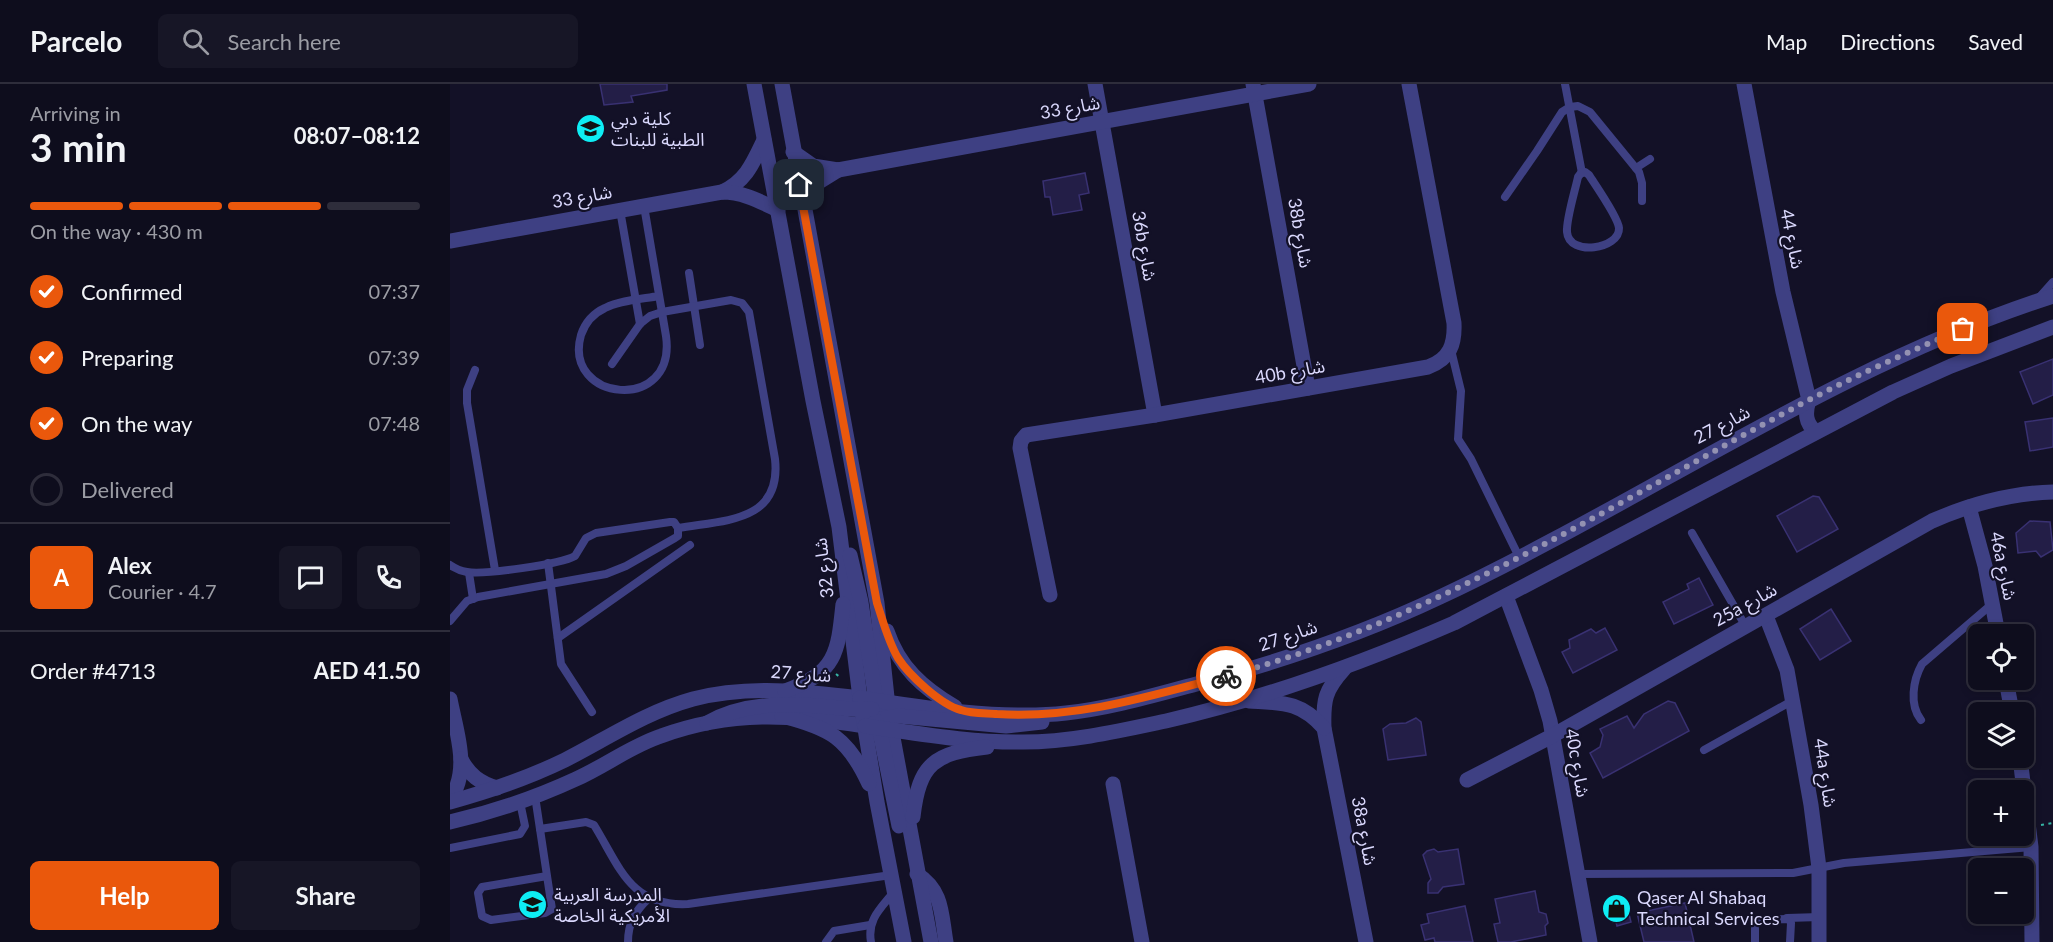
<!DOCTYPE html>
<meta charset="utf-8">
<style>
body{margin:0;font-family:Lato,"Noto Sans Arabic",sans-serif;background:#171626;color:#f1f3f6;height:100vh;display:flex;flex-direction:column;font-size:22px;white-space:nowrap}
*{box-sizing:border-box;margin:0}
p{font-size:20px;color:#9b9ca4}
.icon{flex:none;width:33px;height:33px;fill:none;stroke:currentColor;stroke-width:2;stroke-linecap:round;stroke-linejoin:round}
.map{position:relative;flex:1;overflow:hidden}
.details{display:flex;flex-direction:column;background:#0e0d1d;width:450px}
.details>*{flex:none}
.tools{position:absolute;left:1518px;top:540px;display:grid;gap:12px}
.tools a{display:grid;place-items:center;width:66px;height:66px;border-radius:9px;background:#0e0d1d;box-shadow:0 3px 9px #0003,0 0 0 2px #2e2d3b;font-size:30px}
.pin{position:absolute;display:grid;place-items:center;width:51px;height:51px;color:#fff;margin:-26px;border-radius:12px;box-shadow:0 3px 9px #0006}
.courier{position:absolute;display:grid;place-items:center;width:60px;height:60px;margin:-30px;border:4px solid #ea580c;border-radius:50%;background:#fff;color:#222;box-shadow:0 2px 8px #0007}
.overview em{font-style:normal;font-weight:700}
.overview div{display:flex;flex-direction:column-reverse}
.overview{display:flex;align-items:center;justify-content:space-between;height:102px;padding:0 30px}
h1{font-size:39px;font-weight:700;line-height:45px}
.bar{display:grid;grid-template-columns:repeat(4,1fr);gap:9px 6px;align-content:center;height:72px;padding:0 30px}
.bar i{height:8px;border-radius:4px;background:#2e2d3b}
.bar .selected{background:#ea580c}
.bar p{grid-column:span 4}
.line{display:flex;align-items:center;gap:15px;padding:0 30px;border-top:2px solid #2e2d3b}
.line div{flex:1}
.round{display:grid;place-items:center;flex:none;width:63px;height:63px;border-radius:9px;background:#171626}
ol{padding:0 30px;list-style:none}
li{display:flex;align-items:center;gap:18px;height:66px}
li p{margin-inline-start:auto}
li .icon{padding:6px;border-radius:50%;background:#ea580c;color:#fff;stroke-width:4}
li:last-child{color:#9b9ca4}
li i{width:33px;height:33px;border:3px solid #2e2d3b;border-radius:50%}
.primary-button{display:flex;gap:12px;margin-top:auto;padding:12px 30px}
.primary-button a{flex:1;height:69px;border-radius:9px;background:#ea580c;color:#fff;font-size:24px;font-weight:700;line-height:69px;text-align:center}
.primary-button a+a{background:#171626;color:#f1f3f6}
header{display:flex;align-items:center;gap:36px;box-sizing:border-box;height:84px;padding:0 30px;background:#0e0d1d;border-bottom:2px solid #2e2d3b}
header strong{font-size:28px}
nav{display:flex;gap:33px;margin-inline-start:auto;font-size:21px}
.search{width:420px;height:54px;background:#171626;display:flex;align-items:center;gap:15px;box-sizing:border-box;padding:0 21px;border-radius:9px;color:#9b9ca4;font-size:22px}
main{display:flex;flex:1;min-height:0}
.map>svg:first-child{display:block}
</style>
<header>
<strong>Parcelo</strong>
<div class="search"><svg class="icon" aria-label="search" viewBox="0 0 24 24"><circle cx="10" cy="10" r="6"/><path d="M15 15l6 6"/></svg>Search here</div>
<nav><a>Map</a><a>Directions</a><a>Saved</a></nav>
</header>
<main>
<section class="details">
<div class="overview"><div><h1>3 min</h1><p>Arriving in</p></div><em>08:07–08:12</em></div>
<div class="bar"><i class="selected"></i><i class="selected"></i><i class="selected"></i><i></i><p>On the way · 430 m</p></div>
<ol>
<li><svg class="icon" aria-label="check" viewBox="0 0 24 24"><path d="M5 12l5 5 9-10"/></svg>Confirmed<p>07:37</p></li>
<li><svg class="icon" aria-label="check" viewBox="0 0 24 24"><path d="M5 12l5 5 9-10"/></svg>Preparing<p>07:39</p></li>
<li><svg class="icon" aria-label="check" viewBox="0 0 24 24"><path d="M5 12l5 5 9-10"/></svg>On the way<p>07:48</p></li>
<li><i></i>Delivered</li>
</ol>
<div class="line" style="height:108px"><b class="round" style="background:#ea580c;color:#fff">A</b><div><b>Alex</b><p>Courier · 4.7</p></div><a class="round"><svg class="icon" aria-label="chat" viewBox="0 0 24 24"><path d="M4 5h16v11H9l-5 4z"/></svg></a><a class="round"><svg class="icon" aria-label="phone" viewBox="0 0 24 24"><path d="M5 4h4l2 5-3 2q2 4 5 5l2-3 5 2v4C11 20 4 13 5 4z"/></svg></a></div>
<div class="line" style="height:78px"><div>Order #4713</div><b>AED 41.50</b></div>
<div class="primary-button"><a>Help</a><a>Share</a></div>
</section>
<div class="map">
<svg width="1603" height="858" viewBox="0 0 1603 858">
<rect width="100%" height="100%" fill="#131127"/>
<g fill="#231e47" stroke="#393172" stroke-width="1.5">
<path d="M150,0H217V6L181,12L183,18L154,21Z"/>
<path d="M635,89L639,109L629,111L632,126L603,131L600,113H595L593,97Z"/>
<path d="M1603,275V311L1583,320L1570,288Z"/>
<path d="M1603,334V363L1580,367L1575,338Z"/>
<path d="M1363,412L1369,413L1388,445L1347,468L1327,432Z"/>
<path d="M1580,437L1600,438L1603,466L1591,473L1586,467L1568,469L1566,449Z"/>
<path d="M1249,494L1263,521L1224,540L1213,518L1239,505L1237,500Z"/>
<path d="M1381,525L1401,557L1370,576L1350,545Z"/>
<path d="M1155,544L1167,566L1123,589L1112,568L1120,564L1119,556L1141,545L1146,549Z"/>
<path d="M1218,617L1225,619L1239,647L1153,694L1140,669L1150,663L1153,651L1150,645L1177,632L1184,644L1194,630Z"/>
<path d="M966,634L971,638L976,671L938,676L933,645L940,640L956,639Z"/>
<path d="M984,765L988,768L1008,765L1014,800L993,803L988,809H978V799L981,795L973,771L977,767Z"/>
<path d="M1085,807L1089,828L1096,830L1098,839L1095,842L1096,851L1061,858H1048L1044,840L1050,839L1045,815Z"/>
<path d="M1176,819L1181,838L1167,842L1162,822Z"/>
<path d="M1235,819L1244,858H1194L1187,829Z"/>
<path d="M1015,822L1023,858H985L984,854L975,856L971,841L979,839L977,830Z"/>
</g>
<g fill="none" stroke-linecap="round" stroke-linejoin="round">
<g stroke="#36b4a4" stroke-width="2" stroke-dasharray="3 4.5" stroke-linecap="butt">
<path d="M386,590L391,594"/>
<path d="M1591,741L1603,739"/>
</g>
<g stroke="#3e4083" stroke-width="8">
<path d="M1115,0L1132,89"/>
<path d="M1186,84L1200,75"/>
<path d="M1135,88L1139,91C1146,102 1168,133 1169,144C1170,165 1119,173 1117,148C1116,136 1125,107 1128,93L1131,89Z"/>
<path d="M1055,113L1087,67L1112,28L1120,23L1128,22L1140,28L1189,88L1192,99V117"/>
<path d="M194,122L216,252C227,330 112,318 131,251C135,239 144,229 155,224C171,216 192,215 209,212"/>
<path d="M170,126L190,240"/>
<path d="M239,189L250,261"/>
<path d="M1587,216L1603,198"/>
<path d="M1001,266L1011,307L1008,355L1021,375L1069,473"/>
<path d="M162,280L190,240L200,232L212,228L281,216L292,219L299,228L325,375C332,439 273,436 228,444"/>
<path d="M25,286L17,306V319L45,486"/>
<path d="M1242,449L1296,543"/>
<path d="M98,479L111,580L142,628"/>
<path d="M0,481C6,485 11,487 17,488C34,491 111,480 125,472L136,454L146,449L220,438H224L228,444V452L225,454L176,482L156,490L28,513L17,517L0,537"/>
<path d="M19,489L23,515"/>
<path d="M108,554L240,461"/>
<path d="M1471,636C1459,621 1463,596 1472,580L1542,520"/>
<path d="M1254,666L1342,617"/>
<path d="M85,712L102,825L95,829L41,836L32,832L28,809L32,803L97,792"/>
<path d="M90,745L136,738L144,741C170,783 180,823 238,820L441,791"/>
<path d="M0,764L70,750L75,742L70,718"/>
<path d="M1128,790L1343,789L1394,779L1581,763"/>
<path d="M1337,834L1370,833"/>
<path d="M178,858C178,839 185,827 199,814"/>
<path d="M376,858L384,847L420,841"/>
<path d="M421,858C417,836 430,825 443,809"/>
<path d="M1305,858V840L1307,836L1339,835L1341,839L1340,858"/>
</g>
<g stroke="#3e4083" stroke-width="15">
<path d="M645,0L705,331"/>
<path d="M803,0L858,304"/>
<path d="M1294,0L1333,208L1359,316C1355,329 1355,339 1366,348"/>
<path d="M343,68L363,82L388,86L859,0"/>
<path d="M272,108C296,97 303,79 314,56"/>
<path d="M352,117L367,99L388,86"/>
<path d="M0,157L272,108C293,108 309,117 328,126"/>
<path d="M1519,423L1535,482L1548,550"/>
<path d="M600,511L570,364L571,357L576,351L705,331L978,283C1000,275 1005,260 1004,239L959,0"/>
<path d="M1056,512L1091,606L1100,637L1140,858"/>
<path d="M1316,532L1337,586L1361,721L1369,784V858"/>
<path d="M894,585C875,606 873,616 874,644L916,858"/>
<path d="M1556,596L1562,628"/>
<path d="M0,615C6,647 21,686 0,715"/>
<path d="M799,617C832,619 850,617 874,644"/>
<path d="M1570,674L1581,763L1582,858"/>
<path d="M11,675C19,691 30,699 47,704"/>
<path d="M1017,696L1102,652L1482,437C1521,420 1560,409 1603,408"/>
<path d="M663,700L692,858"/>
<path d="M0,718C40,707 78,694 115,676C158,654 196,628 243,615C297,601 355,607 410,614"/>
<path d="M0,738C43,728 85,714 126,695C155,682 181,662 211,652C282,626 342,631 415,642"/>
<path d="M467,790C493,807 491,829 496,858"/>
</g>
<g stroke="#3e4083" stroke-width="15">
<path d="M304,0L363,317L389,443L410,614L427,718L454,858"/>
<path d="M332,0L427,519L439,632L481,858"/>
<path d="M400,471L411,518L427,624"/>
<path d="M437,547C449,583 473,604 505,623"/>
<path d="M335,607C386,589 388,569 393,520"/>
<path d="M410,614C473,624 553,636 616,629C663,624 708,610 754,598C835,576 914,549 990,513C1196,416 1385,282 1603,212"/>
<path d="M332,632C380,644 398,654 419,700"/>
<path d="M431,635L449,632L556,642L592,638"/>
<path d="M426,637L431,653L449,742"/>
<path d="M257,639C294,618 338,619 380,623C394,624 408,627 422,625"/>
<path d="M415,642C466,649 520,659 573,658C621,658 669,647 716,637C816,614 910,580 1004,539L1443,308L1501,282L1603,243"/>
<path d="M463,733C469,679 485,669 537,663"/>
</g>
</g>
<g fill="none" stroke-linecap="round" stroke-linejoin="round">
<path stroke="#9492b2" stroke-width="6" stroke-dasharray="0 10.8" d="M776,592C985,536 1167,417 1357,317C1407,291 1460,267 1513,245"/>
<path stroke="#ea580c" stroke-width="8" d="M349,101L427,519C433,537 438,557 448,574C459,591 491,621 511,626C522,630 536,629 547,630C627,635 700,612 776,592"/>
</g>
<defs>
<symbol id="university-disc" viewBox="-11 -11 22 22"><circle r="9.5" fill="#0eedf4" stroke="#131127"/><path d="M0-5L7-2L0 1L-7-2ZM-4 1L0 2.5L4 1V4Q0 6-4 4Z" fill="#111"/></symbol>
<symbol id="school-disc" viewBox="-11 -11 22 22"><circle r="9.5" fill="#0eedf4" stroke="#131127"/><path d="M0-5L7-2L0 1L-7-2ZM-4 1L0 2.5L4 1V4Q0 6-4 4Z" fill="#111"/></symbol>
<symbol id="shop-disc" viewBox="-11 -11 22 22"><circle r="9.5" fill="#0eedf4" stroke="#131127"/><path d="M-5-2.5h2.3a2.7 3.5 0 0 1 5.4 0H5L5.5 6h-11ZM-1.5-2.5h3a1.5 2.3 0 0 0-3 0Z" fill="#111"/></symbol>
</defs>
<g fill-rule="evenodd">
<use href="#university-disc" x="124" y="28" width="33" height="33"/>
<use href="#school-disc" x="66" y="804" width="33" height="33"/>
<use href="#shop-disc" x="1150" y="808" width="33" height="33"/>
</g>
<g text-anchor="middle" stroke-width="4.5" stroke-linejoin="round" paint-order="stroke">
<g font-size="18" fill="#dad8fd" stroke="#131127">
<text transform="translate(620 24) rotate(-10)" y="6">شارع 33</text>
<text transform="translate(132 113) rotate(-10)" y="6">شارع 33</text>
<text transform="translate(850 149) rotate(80)" y="6">38b شارع</text>
<text transform="translate(1342 155) rotate(79)" y="6">شارع 44</text>
<text transform="translate(694 162) rotate(80)" y="6">36b شارع</text>
<text transform="translate(840 288) rotate(-10)" y="6">40b شارع</text>
<text transform="translate(1272 341) rotate(-28)" y="6">شارع 27</text>
<text transform="translate(1553 482) rotate(78)" y="6">46a شارع</text>
<text transform="translate(374 484) rotate(-97)" y="6">شارع 32</text>
<text transform="translate(1295 521) rotate(-29)" y="6">25a شارع</text>
<text transform="translate(838 552) rotate(-19)" y="6">شارع 27</text>
<text transform="translate(351 590) rotate(4)" y="6">شارع 27</text>
<text transform="translate(1127 679) rotate(80)" y="6">40c شارع</text>
<text transform="translate(1375 689) rotate(81)" y="6">44a شارع</text>
<text transform="translate(914 747) rotate(79)" y="6">38a شارع</text>
</g>
<g font-size="18" fill="#dad8fd" stroke="#131127" text-anchor="start">
<text x="161" y="41">كلية دبي<tspan x="161" dy="21">الطبية للبنات</tspan></text>
<text x="104" y="817">المدرسة العربية<tspan x="104" dy="21">الأمريكية الخاصة</tspan></text>
<text x="1187" y="820">Qaser Al Shabaq<tspan x="1187" dy="21">Technical Services</tspan></text>
</g>
</g>
</svg>
<div class="tools">
<a><svg class="icon" aria-label="locate" viewBox="0 0 24 24"><circle cx="12" cy="12" r="6"/><path d="M12 2v4M12 18v4M2 12h4M18 12h4"/></svg></a>
<a><svg class="icon" aria-label="layers" viewBox="0 0 24 24"><path d="M12 4l9 5-9 5-9-5zM3 14l9 5 9-5"/></svg></a>
<a>+</a>
<a>−</a>
</div>
<div class="pin" style="left:1513px;top:245px;background:#ea580c"><svg class="icon" aria-label="bag" viewBox="0 0 24 24"><path d="M5 8h14l-1 12H6zM9 8a3 3 0 0 1 6 0"/></svg></div>
<div class="pin" style="left:349px;top:101px;background:#1f2937"><svg class="icon" aria-label="home" viewBox="0 0 24 24"><path d="M3 11l9-7 9 7M6 9v11h12V9"/></svg></div>
<div class="courier" style="left:776px;top:592px"><svg class="icon" aria-label="bike" viewBox="0 0 24 24"><circle cx="6" cy="16" r="4"/><circle cx="18" cy="16" r="4"/><path d="M6 16l4-8h5l3 8M10 8l3 8H6M13 5h3"/></svg></div>
</div>
</main>
